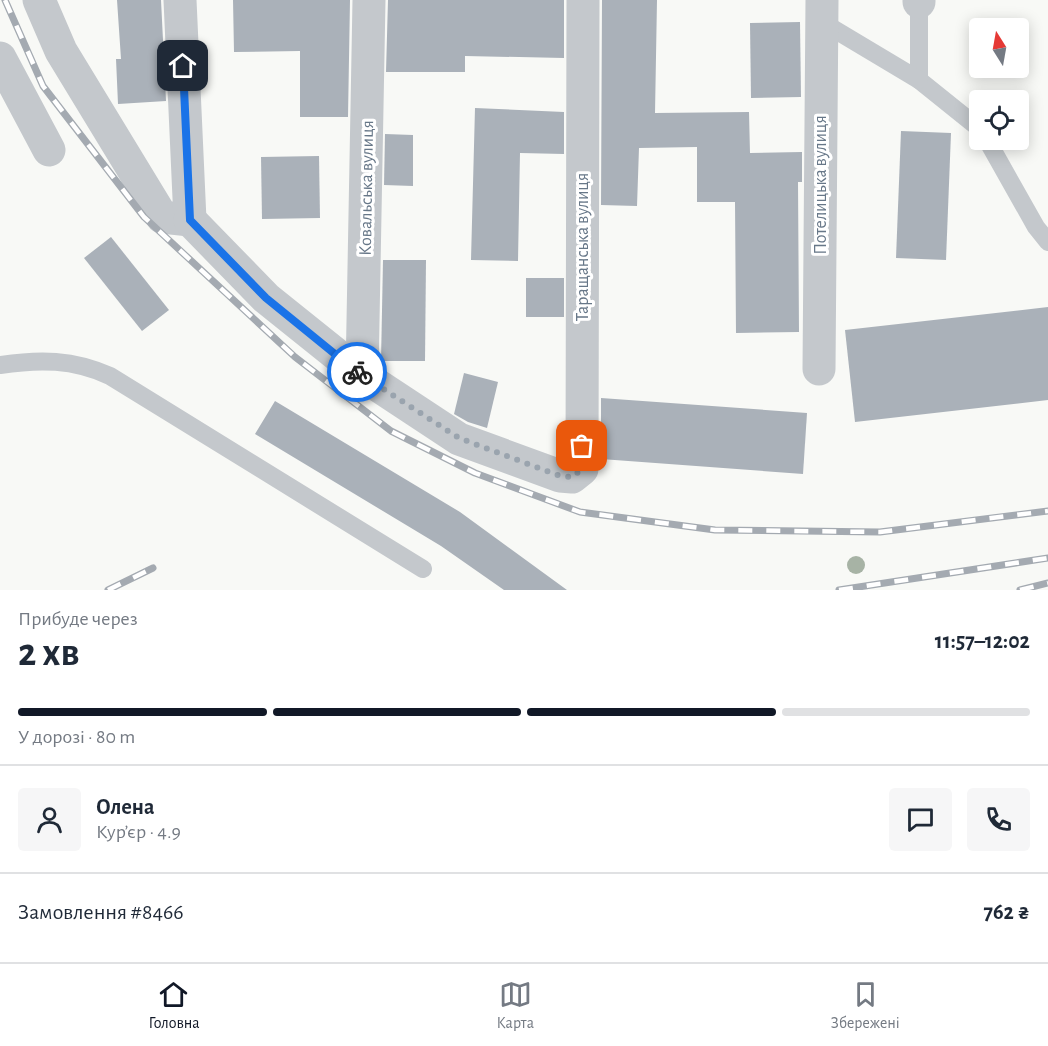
<!DOCTYPE html>
<html lang="uk">
<meta charset="utf-8">
<style>
body{margin:0;font-family:"Alegreya Sans",sans-serif;background:#f6f6f7;color:#1f2937;height:100vh;display:flex;flex-direction:column;font-size:22px;white-space:nowrap}
*{box-sizing:border-box;margin:0}
p{font-size:20px;color:#747a83}
.icon{flex:none;width:33px;height:33px;fill:none;stroke:currentColor;stroke-width:2;stroke-linecap:round;stroke-linejoin:round}
.map{position:relative;height:590px;overflow:hidden}
.side{display:flex;flex-direction:column;background:#fff;flex:1}
.side>*{flex:none}
.needle{width:39px;rotate:349deg}
.buttons{position:absolute;left:969px;top:18px;display:grid;gap:12px}
.buttons a{display:grid;place-items:center;width:60px;height:60px;border-radius:6px;background:#fff;box-shadow:0 3px 15px #0003;font-size:30px}
.pin{position:absolute;display:grid;place-items:center;width:51px;height:51px;color:#fff;margin:-26px;border-radius:12px;box-shadow:0 3px 9px #0006}
.courier{position:absolute;display:grid;place-items:center;width:60px;height:60px;margin:-30px;border:4px solid #1a73e8;border-radius:50%;background:#fff;color:#222;box-shadow:0 2px 8px #0007}
.overview em{font-style:normal;font-weight:600}
.overview div{display:flex;flex-direction:column-reverse}
.overview{display:flex;align-items:center;justify-content:space-between;height:102px;padding:0 18px}
h1{font-size:39px;font-weight:600;line-height:45px}
.bar{display:grid;grid-template-columns:repeat(4,1fr);gap:9px 6px;align-content:center;height:72px;padding:0 18px}
.bar i{height:8px;border-radius:4px;background:#e0e1e3}
.bar .selected{background:#111827}
.bar p{grid-column:span 4}
.line{display:flex;align-items:center;gap:15px;padding:0 18px;border-top:2px solid #e0e1e3}
.line div{flex:1}
.round{display:grid;place-items:center;flex:none;width:63px;height:63px;border-radius:6px;background:#f6f6f7}
.dock{display:flex;justify-content:space-around;align-items:center;height:84px;border-top:2px solid #e0e1e3;background:#fff;font-size:16px;color:#747a83}
.dock a{display:grid;justify-items:center;gap:3px}
.dock .selected{color:#111827}
.map>svg:first-child{display:block}
</style>
<div class="map">
<svg width="1048" height="590" viewBox="0 0 1048 590">
<rect width="100%" height="100%" fill="#f8f9f6"/>
<g fill="#aab1b9">
<path d="M117,0H161L166,101L118,104L116,59H121Z"/>
<path d="M233,0H350L348,117H300V51L234,52Z"/>
<path d="M388,0H564V58L465,56V72H386Z"/>
<path d="M602,0H657L655,113L749,112L750,153L802,152V182H798L799,332L736,333L735,202H697V147L639,148L637,206L601,205Z"/>
<path d="M800,22L801,97L751,98L750,23Z"/>
<path d="M475,108L564,112V154L520,153L518,261L471,260Z"/>
<path d="M901,131L951,133L946,260L896,258Z"/>
<path d="M385,134L413,135V186L384,185Z"/>
<path d="M319,156L320,218L262,219L261,157Z"/>
<path d="M111,237L169,310L142,331L84,258Z"/>
<path d="M383,260H426L425,361H381Z"/>
<rect x="526" y="278" width="38" height="39"/>
<path d="M1048,307V400L855,422L845,330Z"/>
<path d="M464,373L498,382L487,428L468,422L454,414Z"/>
<path d="M601,398L807,413L803,474L601,459Z"/>
<path d="M275,401L460,512L567,590H504L441,546L255,434Z"/>
</g>
<g fill="none" stroke-linecap="round" stroke-linejoin="round">
<g stroke="#c4c8cc" stroke-width="18">
<path d="M919,2V80L980,129"/>
<path d="M822,22L919,80"/>
<path d="M987,140L1036,227L1048,242"/>
<path d="M0,365C39,359 73,359 110,376L423,569"/>
</g>
<g stroke="#c4c8cc" stroke-width="33">
<path d="M39,0L61,51L162,217L190,220"/>
<path d="M180,0L190,220"/>
<path d="M919,2V0"/>
<path d="M0,58L49,150"/>
<path d="M190,220L266,298L362,375L459,439L560,476L572,477L582,469L583,0"/>
<path d="M819,369L822,0"/>
<path d="M362,375L369,0"/>
</g>
<defs>
<g id="rail">
<path d="M5,0L43,86L144,217L295,357L391,431L475,473L580,512L715,530L880,532L1048,511"/>
<path d="M108,590L153,568"/>
<path d="M839,590L1048,558"/>
<path d="M1020,590L1048,583"/>
</g>
</defs>
<use href="#rail" stroke="#a4aab1" stroke-width="7"/>
<use href="#rail" stroke="#fff" stroke-width="4.5" stroke-dasharray="14" stroke-linecap="butt"/>
</g>
<circle fill="#a7b3a5" cx="856" cy="565" r="9"/>
<g fill="none" stroke-linecap="round" stroke-linejoin="round">
<path stroke="#9aa4ae" stroke-width="6" stroke-dasharray="0 10.8" d="M357,372L459,438L560,476L572,477L582,469V446"/>
<path stroke="#1a73e8" stroke-width="8" d="M183,66L190,220L266,298L357,372"/>
</g>
<g text-anchor="middle" stroke-width="6" stroke-linejoin="round" paint-order="stroke">
<g font-size="18" fill="#677788" stroke="#fff">
<text transform="translate(820 185) rotate(-90)" y="6">Потелицька вулиця</text>
<text transform="translate(366 188) rotate(-89)" y="6">Ковальська вулиця</text>
<text transform="translate(582 247) rotate(-90)" y="6">Таращанська вулиця</text>
</g>
</g>
</svg>
<div class="buttons">
<a><svg class="needle" viewBox="-14 -14 28 28"><path d="M0-13l5 13h-10z" fill="#e53935"/><path d="M0 13l5-13h-10z" fill="#747a83"/></svg></a>
<a><svg class="icon" aria-label="locate" viewBox="0 0 24 24"><circle cx="12" cy="12" r="6"/><path d="M12 2v4M12 18v4M2 12h4M18 12h4"/></svg></a>
</div>
<div class="pin" style="left:582px;top:446px;background:#ea580c"><svg class="icon" aria-label="bag" viewBox="0 0 24 24"><path d="M5 8h14l-1 12H6zM9 8a3 3 0 0 1 6 0"/></svg></div>
<div class="pin" style="left:183px;top:66px;background:#1f2937"><svg class="icon" aria-label="home" viewBox="0 0 24 24"><path d="M3 11l9-7 9 7M6 9v11h12V9"/></svg></div>
<div class="courier" style="left:357px;top:372px"><svg class="icon" aria-label="bike" viewBox="0 0 24 24"><circle cx="6" cy="16" r="4"/><circle cx="18" cy="16" r="4"/><path d="M6 16l4-8h5l3 8M10 8l3 8H6M13 5h3"/></svg></div>
</div>
<section class="side">
<div class="overview"><div><h1>2 хв</h1><p>Прибуде через</p></div><em>11:57–12:02</em></div>
<div class="bar"><i class="selected"></i><i class="selected"></i><i class="selected"></i><i></i><p>У дорозі · 80 m</p></div>
<div class="line" style="height:108px"><a class="round"><svg class="icon" aria-label="person" viewBox="0 0 24 24"><circle cx="12" cy="8" r="4"/><path d="M4 21q1-7 8-7t8 7"/></svg></a><div><b>Олена</b><p>Кур’єр · 4.9</p></div><a class="round"><svg class="icon" aria-label="chat" viewBox="0 0 24 24"><path d="M4 5h16v11H9l-5 4z"/></svg></a><a class="round"><svg class="icon" aria-label="phone" viewBox="0 0 24 24"><path d="M5 4h4l2 5-3 2q2 4 5 5l2-3 5 2v4C11 20 4 13 5 4z"/></svg></a></div>
<div class="line" style="height:78px"><div>Замовлення #8466</div><b>762 ₴</b></div>
</section>
<nav class="dock">
<a class="selected"><svg class="icon" aria-label="home" viewBox="0 0 24 24"><path d="M3 11l9-7 9 7M6 9v11h12V9"/></svg>Головна</a>
<a><svg class="icon" aria-label="map" viewBox="0 0 24 24"><path d="M3 6l6-2 6 2 6-2v14l-6 2-6-2-6 2zM9 4v14M15 6v14"/></svg>Карта</a>
<a><svg class="icon" aria-label="saved" viewBox="0 0 24 24"><path d="M7 4h10v16l-5-4-5 4z"/></svg>Збережені</a>
</nav>
